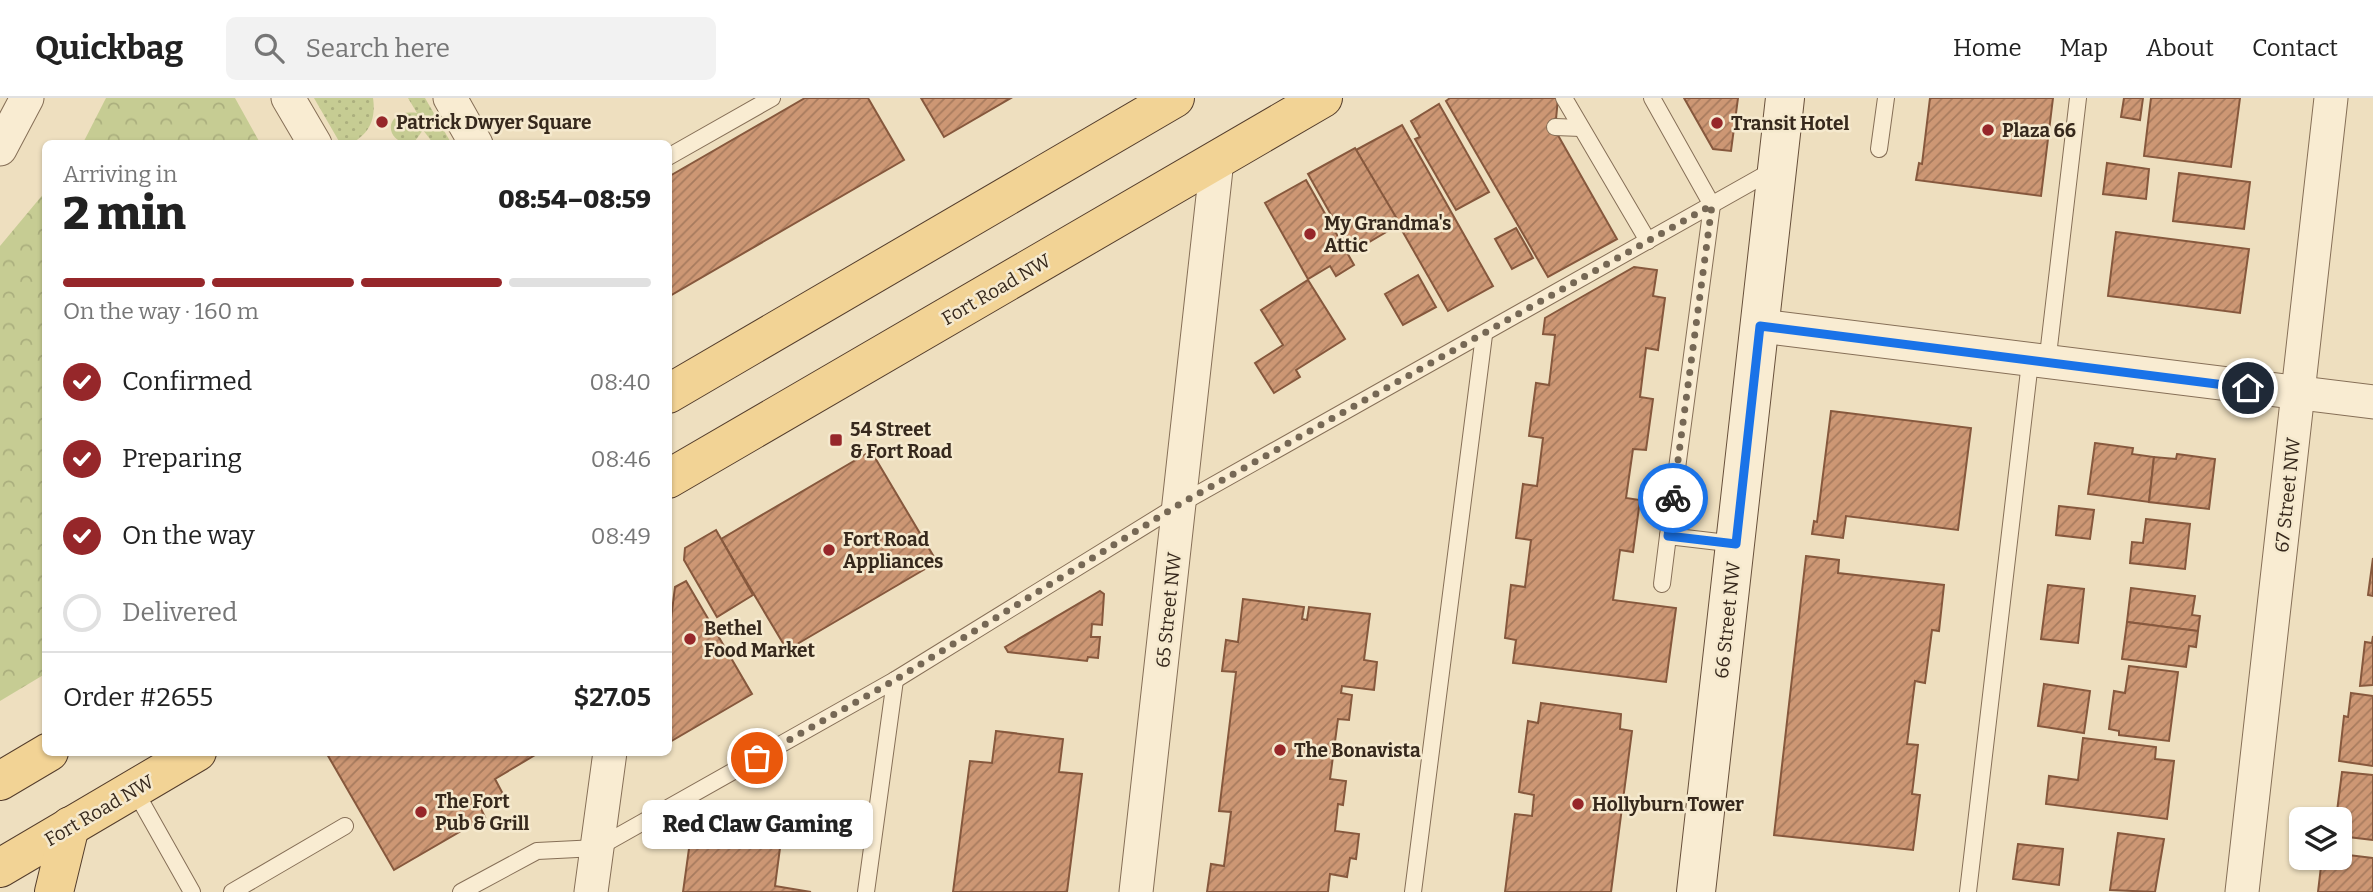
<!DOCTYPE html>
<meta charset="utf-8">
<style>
body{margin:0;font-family:Bitter,serif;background:#f2f2f2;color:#222;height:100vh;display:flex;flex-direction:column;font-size:26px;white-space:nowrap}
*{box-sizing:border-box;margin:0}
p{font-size:23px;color:#767676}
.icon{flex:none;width:38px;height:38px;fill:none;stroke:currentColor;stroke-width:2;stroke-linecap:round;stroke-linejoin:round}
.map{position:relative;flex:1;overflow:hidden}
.details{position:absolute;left:42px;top:42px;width:630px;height:616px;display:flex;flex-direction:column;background:#fff;border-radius:10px;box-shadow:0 2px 5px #0004}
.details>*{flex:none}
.controls{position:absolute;left:2289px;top:709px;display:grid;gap:14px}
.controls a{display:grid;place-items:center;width:63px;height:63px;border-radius:10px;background:#fff;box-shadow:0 2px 5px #0004;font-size:35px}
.pin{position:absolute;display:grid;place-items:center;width:60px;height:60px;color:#fff;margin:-30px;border:4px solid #fff;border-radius:50%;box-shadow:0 2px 7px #0007}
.courier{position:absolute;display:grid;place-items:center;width:70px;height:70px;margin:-35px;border:5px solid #1a73e8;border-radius:50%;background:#fff;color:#222;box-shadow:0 2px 9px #0007}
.bubble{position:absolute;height:49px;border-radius:10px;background:#fff;box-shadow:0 2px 5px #0004;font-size:23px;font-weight:800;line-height:49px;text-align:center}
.overview em{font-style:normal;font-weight:800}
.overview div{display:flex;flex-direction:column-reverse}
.overview{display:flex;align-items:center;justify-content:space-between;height:119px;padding:0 21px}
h1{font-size:46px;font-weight:800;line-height:52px}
.bar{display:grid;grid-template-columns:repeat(4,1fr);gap:10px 7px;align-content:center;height:84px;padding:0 21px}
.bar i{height:9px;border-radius:5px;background:#e0e0e0}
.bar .on{background:#96272a}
.bar p{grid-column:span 4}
.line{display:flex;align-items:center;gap:18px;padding:0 21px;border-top:2px solid #e0e0e0}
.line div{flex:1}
ol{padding:0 21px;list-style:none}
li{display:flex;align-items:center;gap:21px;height:77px}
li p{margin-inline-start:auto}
li .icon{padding:7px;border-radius:50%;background:#96272a;color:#fff;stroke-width:4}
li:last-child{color:#767676}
li i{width:38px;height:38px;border:4px solid #e0e0e0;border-radius:50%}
header{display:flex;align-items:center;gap:42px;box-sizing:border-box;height:98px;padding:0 35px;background:#fff;border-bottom:2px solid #e0e0e0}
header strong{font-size:33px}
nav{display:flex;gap:38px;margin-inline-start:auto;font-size:24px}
.search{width:490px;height:63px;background:#f2f2f2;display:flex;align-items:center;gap:18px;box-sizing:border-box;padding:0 24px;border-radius:10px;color:#767676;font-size:26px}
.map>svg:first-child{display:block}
</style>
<header>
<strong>Quickbag</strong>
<div class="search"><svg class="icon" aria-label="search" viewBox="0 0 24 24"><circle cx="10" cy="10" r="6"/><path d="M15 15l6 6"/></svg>Search here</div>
<nav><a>Home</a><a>Map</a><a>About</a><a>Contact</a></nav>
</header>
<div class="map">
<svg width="2373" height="794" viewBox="0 0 2373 794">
<defs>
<pattern id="forest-crowns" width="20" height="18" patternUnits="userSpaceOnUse" patternTransform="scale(1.75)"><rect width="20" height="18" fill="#c6cc93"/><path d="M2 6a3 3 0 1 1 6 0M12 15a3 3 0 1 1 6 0" fill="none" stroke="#abaf7e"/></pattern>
<pattern id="garden-dots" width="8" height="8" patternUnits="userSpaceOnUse" patternTransform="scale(1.75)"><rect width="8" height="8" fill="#c6cc93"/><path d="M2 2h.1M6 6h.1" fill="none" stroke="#abaf7e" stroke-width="1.8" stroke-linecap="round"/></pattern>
<pattern id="building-hatch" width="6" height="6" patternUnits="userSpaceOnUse" patternTransform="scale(1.75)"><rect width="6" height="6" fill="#cd9774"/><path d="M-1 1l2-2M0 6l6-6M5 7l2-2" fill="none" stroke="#a77b5e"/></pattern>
</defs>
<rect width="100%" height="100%" fill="#eedfbf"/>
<g fill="url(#forest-crowns)">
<path d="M106,0H235L260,45H83Z"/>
<path d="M45,94V576L0,603V148Z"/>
</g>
<g fill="url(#garden-dots)">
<path d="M314,0H373C376,20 370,35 352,45H340Z"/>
<path d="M408,0H425L450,43L433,45L423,32L415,43C386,52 379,10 417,15Z"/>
</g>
<g fill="url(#building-hatch)" stroke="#86583d" stroke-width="2">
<path d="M805,0H868L904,62L668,199V79Z"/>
<path d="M921,0H1011L944,39Z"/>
<path d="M1450,0H1558L1555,32L1617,141L1548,179L1446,3Z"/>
<path d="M1684,0H1738L1731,53L1713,51Z"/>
<path d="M1930,0H2053L2041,98L1916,82L1919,65L1922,66Z"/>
<path d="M2124,0H2143L2140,22L2121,19Z"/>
<path d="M2151,0H2240L2231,69L2144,58Z"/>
<path d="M1439,6L1489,94L1456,112L1415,41L1420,39L1411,23Z"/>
<path d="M1402,27L1493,188L1448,213L1356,52Z"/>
<path d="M1355,50L1400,126L1352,154L1308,76Z"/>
<path d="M2107,65L2149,71L2146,101L2103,96Z"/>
<path d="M2179,75L2250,84L2244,131L2173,123Z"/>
<path d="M1306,82L1354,167L1336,178L1330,168L1308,181L1265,105Z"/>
<path d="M1516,130L1533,160L1512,171L1495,141Z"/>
<path d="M2116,134L2249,151L2240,215L2108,198Z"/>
<path d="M1634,169L1657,172L1653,198L1665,200L1658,252L1646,250L1640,299L1653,301L1646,352L1633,351L1626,400L1640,402L1633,454L1620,452L1613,502L1676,510L1666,584L1513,565L1516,542L1505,540L1511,487L1525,489L1531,442L1516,440L1523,386L1537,388L1543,340L1529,338L1536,285L1549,287L1555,237L1543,236L1545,220Z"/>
<path d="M1418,177L1436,209L1403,227L1385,196Z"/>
<path d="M1308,182L1345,241L1296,272L1300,279L1274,295L1255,265L1283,247L1261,212Z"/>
<path d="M1831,313L1971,330L1958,432L1846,418L1843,440L1812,436L1814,423L1817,424Z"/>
<path d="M2095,345L2133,350L2132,356L2154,359L2149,404L2088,396Z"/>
<path d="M871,353L937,464L787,552L721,441Z"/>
<path d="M2177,356L2215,361L2209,411L2149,404L2154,359L2176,361Z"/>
<path d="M2059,408L2094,412L2090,441L2056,437Z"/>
<path d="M2146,421L2190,426L2185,471L2130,465L2132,444L2143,445Z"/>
<path d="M716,432L753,497L717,519L684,462L685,450Z"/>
<path d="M1806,458L1839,462L1838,475L1944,487L1939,533L1932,532L1925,585L1915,583L1907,646L1918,647L1912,696L1920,697L1913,752L1774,737Z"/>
<path d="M2373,460V498L2368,497Z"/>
<path d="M686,483L752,596L668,645V545L675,489Z"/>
<path d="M2048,487L2084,491L2078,545L2041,541Z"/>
<path d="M2131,490L2195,498L2192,517L2200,518L2198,533L2127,524Z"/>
<path d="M1100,493L1104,496L1102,527L1092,526L1091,539H1100L1098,560L1088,559L1087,563L1008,554L1005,549Z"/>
<path d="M1243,501L1304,509L1302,521L1307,522L1309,509L1370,516L1364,562L1377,564L1374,592L1342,588L1341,595L1352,597L1349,622L1338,621L1330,681L1346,683L1343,707L1338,706L1335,733L1359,736L1356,761L1350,760L1347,779L1330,776L1328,794H1207L1211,766L1224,768L1231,714L1219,713L1236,574L1222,573L1226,542L1238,544Z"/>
<path d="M2127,524L2198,533L2196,549L2189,548L2186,569L2122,561Z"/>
<path d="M2373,538V587L2360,588L2365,544L2372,545Z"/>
<path d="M2129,568L2178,574L2169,643L2119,637V633L2109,631L2114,593L2125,595Z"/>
<path d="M2044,586L2090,593L2084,635L2038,628Z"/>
<path d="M2351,595L2373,598V668L2339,663L2344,618L2348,619Z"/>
<path d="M1541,605L1621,616L1620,631L1632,633L1611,794H1505L1515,716L1532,718L1534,697L1519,694L1528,623L1538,625Z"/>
<path d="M996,633L1063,641L1059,674L1082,676L1067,794H953L970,663L992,665Z"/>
<path d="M2083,640L2156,649L2155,661L2174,663L2167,721L2046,706L2049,678L2078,682Z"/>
<path d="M330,654H540L495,681L503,696L480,709L485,719L394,772L327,656Z"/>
<path d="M2342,674L2373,677V742L2340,738V721H2336Z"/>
<path d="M730,706L785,712L775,788L811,794H683L692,729L703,731L704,719L728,722Z"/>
<path d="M2118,735L2164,741L2155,794L2110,792Z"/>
<path d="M2018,746L2063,751L2059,787L2013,781Z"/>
<path d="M2340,756L2373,760V794H2318L2322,760H2340Z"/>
</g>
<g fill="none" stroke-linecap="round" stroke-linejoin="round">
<defs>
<g id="service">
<path d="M1564,0L1648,143"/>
<path d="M1652,0L1712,107L1668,438L1736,446"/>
<path d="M1555,29L1581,30"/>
<path d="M1879,51L1886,0"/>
<path d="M668,59L772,0"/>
<path d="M2047,266L2078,0"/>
<path d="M1662,486L1668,438"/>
<path d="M134,691L192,794"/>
<path d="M232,794L345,728"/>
<path d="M461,794L537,753L597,750L895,582L1180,406L1775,71"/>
<path d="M866,794L895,582"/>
<path d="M1413,794L1484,237"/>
<path d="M1968,794L2030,264"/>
</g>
<g id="minor">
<path d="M288,0L315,46"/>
<path d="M450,0L476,46"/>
<path d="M0,51L27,0"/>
<path d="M1761,228L2373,304"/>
<path d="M591,794L610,654"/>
<path d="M1136,794L1217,62"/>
<path d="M2242,794L2331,0"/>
</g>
<path id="secondary" d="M1696,794L1785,0"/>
<g id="primary">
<path d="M668,296L1175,0"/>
<path d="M668,381L1323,0"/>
<path d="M0,683L49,654"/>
<path d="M0,770L197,654"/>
<path d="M54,794L70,728"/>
</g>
</defs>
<use href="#service" stroke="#866f57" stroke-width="18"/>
<use href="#minor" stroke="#866f57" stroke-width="35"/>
<use href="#secondary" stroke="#68503b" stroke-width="40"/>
<use href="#primary" stroke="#543d2c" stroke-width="40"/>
<use href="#service" stroke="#f9ecd2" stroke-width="16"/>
<use href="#minor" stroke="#f9ecd2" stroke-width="33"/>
<use href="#secondary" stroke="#f9ecd2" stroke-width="38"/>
<use href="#primary" stroke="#f2d395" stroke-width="38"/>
</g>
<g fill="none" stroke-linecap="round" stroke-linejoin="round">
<path stroke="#766855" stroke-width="7" stroke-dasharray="0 12.6" d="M757,660L895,582L1180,406L1712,107L1673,400"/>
<path stroke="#1a73e8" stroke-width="9" d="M1673,400L1668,438L1736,446L1760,228L2248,290"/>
</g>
<g fill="#96272a" stroke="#f5e9ce" stroke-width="2.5">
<circle cx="382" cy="24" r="7"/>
<circle cx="1717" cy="25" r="7"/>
<circle cx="1988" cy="32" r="7"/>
<circle cx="1310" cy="136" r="7"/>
<rect x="829" y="335" width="14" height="14" rx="3.5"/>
<circle cx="829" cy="452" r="7"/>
<circle cx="690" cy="541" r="7"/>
<circle cx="1280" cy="652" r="7"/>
<circle cx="1578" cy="706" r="7"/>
<circle cx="421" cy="714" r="7"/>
</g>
<g text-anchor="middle" stroke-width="5" stroke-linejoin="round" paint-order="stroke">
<g font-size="19" font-weight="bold" fill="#36281c" stroke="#f5e9ce" text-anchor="start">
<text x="396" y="31">Patrick Dwyer Square</text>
<text x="1731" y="32">Transit Hotel</text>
<text x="2002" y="39">Plaza 66</text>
<text x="1324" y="132">My Grandma's<tspan x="1324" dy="22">Attic</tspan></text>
<text x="850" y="338">54 Street<tspan x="850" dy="22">&amp; Fort Road</tspan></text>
<text x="843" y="448">Fort Road<tspan x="843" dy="22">Appliances</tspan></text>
<text x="704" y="537">Bethel<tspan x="704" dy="22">Food Market</tspan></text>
<text x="1294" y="659">The Bonavista</text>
<text x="435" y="710">The Fort<tspan x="435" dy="22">Pub &amp; Grill</tspan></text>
<text x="1592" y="713">Hollyburn Tower</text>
</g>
<g font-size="19" fill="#36281c" stroke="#f5e9ce">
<text transform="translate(996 191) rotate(-30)" y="7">Fort Road NW</text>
<text transform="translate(2287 397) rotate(-84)" y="7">67 Street NW</text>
<text transform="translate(1168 512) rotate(-84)" y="7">65 Street NW</text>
<text transform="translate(1727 522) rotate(-84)" y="7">66 Street NW</text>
<text transform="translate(99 712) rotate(-30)" y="7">Fort Road NW</text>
</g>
</g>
</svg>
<div class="controls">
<a><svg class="icon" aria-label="layers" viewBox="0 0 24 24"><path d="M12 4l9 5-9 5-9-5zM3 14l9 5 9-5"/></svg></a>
</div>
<div class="pin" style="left:757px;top:660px;background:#ea580c"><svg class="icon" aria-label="bag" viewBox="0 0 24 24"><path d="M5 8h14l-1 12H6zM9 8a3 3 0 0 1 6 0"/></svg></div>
<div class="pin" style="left:2248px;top:290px;background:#1f2937"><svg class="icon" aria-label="home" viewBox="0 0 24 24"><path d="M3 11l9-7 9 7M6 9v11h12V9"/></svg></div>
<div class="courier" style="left:1673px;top:400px"><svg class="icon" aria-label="bike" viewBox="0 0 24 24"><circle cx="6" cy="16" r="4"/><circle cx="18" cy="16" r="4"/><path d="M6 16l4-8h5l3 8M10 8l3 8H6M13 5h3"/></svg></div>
<div class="bubble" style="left:642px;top:702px;width:231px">Red Claw Gaming</div>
<section class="details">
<div class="overview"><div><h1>2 min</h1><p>Arriving in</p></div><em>08:54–08:59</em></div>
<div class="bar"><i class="on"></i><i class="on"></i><i class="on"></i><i></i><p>On the way · 160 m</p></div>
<ol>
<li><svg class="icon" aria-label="check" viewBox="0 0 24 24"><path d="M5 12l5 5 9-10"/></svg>Confirmed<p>08:40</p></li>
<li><svg class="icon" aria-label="check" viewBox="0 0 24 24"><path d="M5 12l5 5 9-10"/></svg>Preparing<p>08:46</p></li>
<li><svg class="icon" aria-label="check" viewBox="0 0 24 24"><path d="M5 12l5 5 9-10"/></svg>On the way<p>08:49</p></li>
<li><i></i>Delivered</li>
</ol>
<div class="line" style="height:91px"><div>Order #2655</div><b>$27.05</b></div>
</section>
</div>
